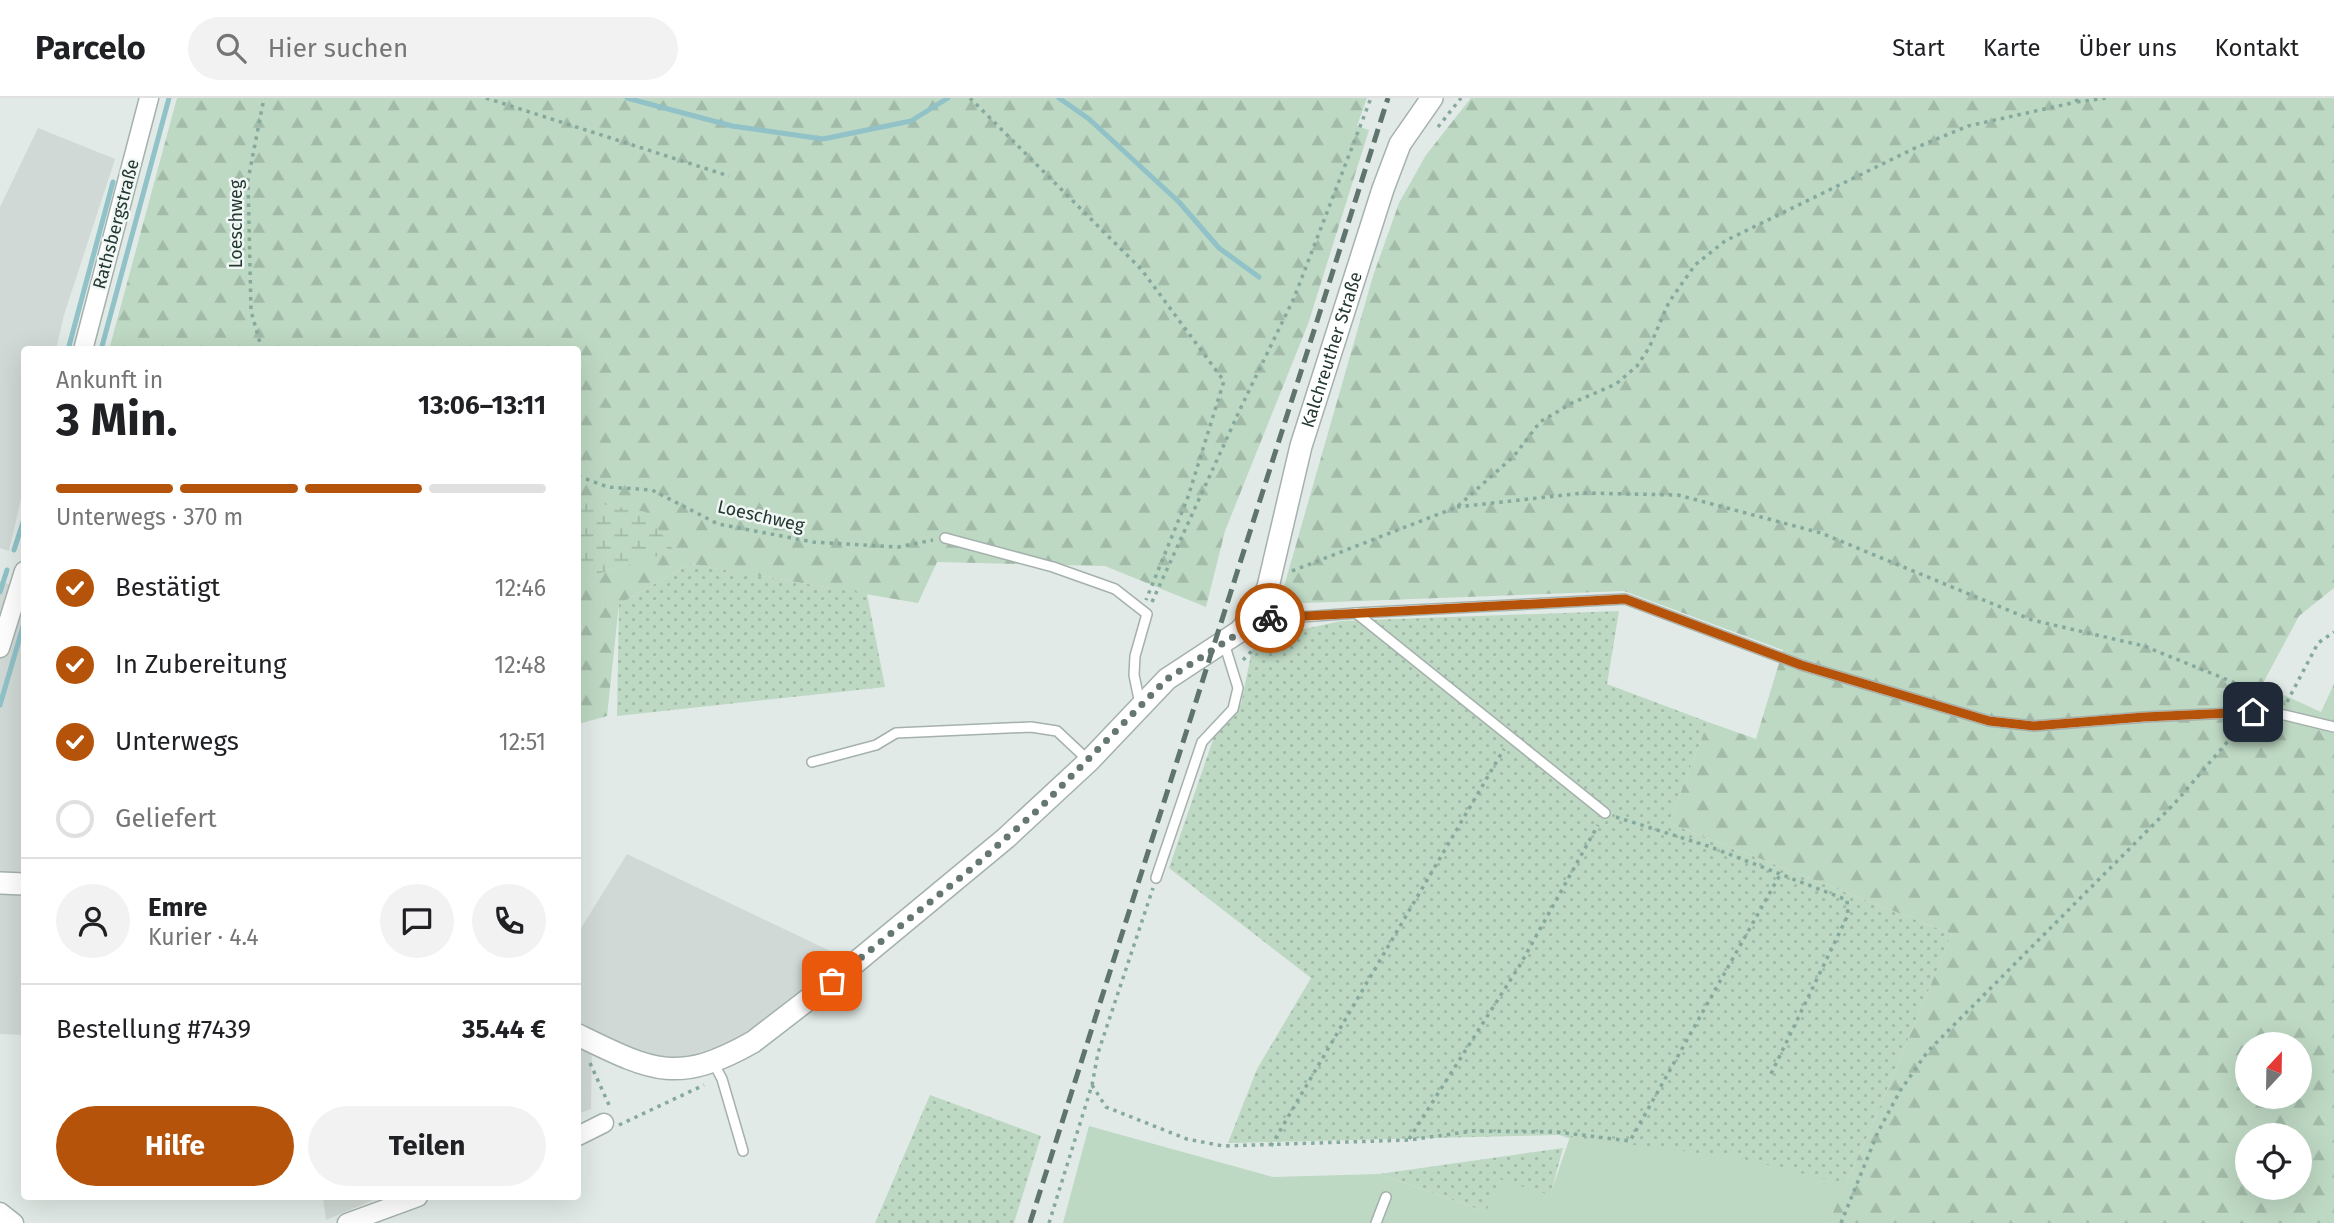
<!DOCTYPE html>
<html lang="de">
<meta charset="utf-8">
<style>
body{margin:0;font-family:"Fira Sans",sans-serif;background:#f2f2f2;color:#202124;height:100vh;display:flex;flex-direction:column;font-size:26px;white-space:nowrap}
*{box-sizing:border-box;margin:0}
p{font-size:23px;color:#757577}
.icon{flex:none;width:38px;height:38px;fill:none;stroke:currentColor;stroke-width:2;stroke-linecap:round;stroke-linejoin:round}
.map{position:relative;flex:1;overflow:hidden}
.sheet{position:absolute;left:21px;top:248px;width:560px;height:854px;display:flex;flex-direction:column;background:#fff;border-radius:7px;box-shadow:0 7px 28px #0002}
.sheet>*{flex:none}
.needle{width:46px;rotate:22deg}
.tools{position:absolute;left:2235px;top:934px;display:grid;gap:14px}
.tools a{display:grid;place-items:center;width:77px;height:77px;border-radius:50%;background:#fff;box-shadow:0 7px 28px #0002;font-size:35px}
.pin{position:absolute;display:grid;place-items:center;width:60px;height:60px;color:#fff;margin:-30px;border-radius:14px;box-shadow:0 4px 10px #0006}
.courier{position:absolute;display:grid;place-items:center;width:70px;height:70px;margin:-35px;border:5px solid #b45309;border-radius:50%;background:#fff;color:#222;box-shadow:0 2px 9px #0007}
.summary em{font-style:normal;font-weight:700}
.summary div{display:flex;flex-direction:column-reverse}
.summary{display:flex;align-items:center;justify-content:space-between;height:119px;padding:0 35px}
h1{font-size:46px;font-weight:700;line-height:52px}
.bar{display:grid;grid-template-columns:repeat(4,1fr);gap:10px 7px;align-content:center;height:84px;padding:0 35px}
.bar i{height:9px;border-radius:5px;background:#e0e0e0}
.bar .selected{background:#b45309}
.bar p{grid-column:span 4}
.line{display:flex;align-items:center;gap:18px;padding:0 35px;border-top:2px solid #e0e0e0}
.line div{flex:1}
.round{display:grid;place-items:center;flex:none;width:74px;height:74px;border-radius:37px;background:#f2f2f2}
ol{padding:0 35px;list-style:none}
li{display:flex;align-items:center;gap:21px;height:77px}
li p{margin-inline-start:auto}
li .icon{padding:7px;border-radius:50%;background:#b45309;color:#fff;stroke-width:4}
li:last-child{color:#757577}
li i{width:38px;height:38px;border:4px solid #e0e0e0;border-radius:50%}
.button{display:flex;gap:14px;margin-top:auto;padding:14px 35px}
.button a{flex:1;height:80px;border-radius:42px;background:#b45309;color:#fff;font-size:28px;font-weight:700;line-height:80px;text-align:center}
.button a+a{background:#f2f2f2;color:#202124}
header{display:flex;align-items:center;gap:42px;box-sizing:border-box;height:98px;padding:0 35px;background:#fff;border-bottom:2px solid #e0e0e0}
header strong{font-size:33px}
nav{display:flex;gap:38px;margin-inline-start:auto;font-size:24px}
.search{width:490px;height:63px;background:#f2f2f2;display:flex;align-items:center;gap:18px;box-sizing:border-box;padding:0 24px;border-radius:38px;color:#757577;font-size:26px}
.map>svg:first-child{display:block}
</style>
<header>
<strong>Parcelo</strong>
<div class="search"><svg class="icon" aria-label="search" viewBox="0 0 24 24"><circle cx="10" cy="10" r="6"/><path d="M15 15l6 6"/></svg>Hier suchen</div>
<nav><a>Start</a><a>Karte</a><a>Über uns</a><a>Kontakt</a></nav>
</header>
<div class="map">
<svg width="2334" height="1125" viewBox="0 0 2334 1125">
<defs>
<pattern id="grass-dots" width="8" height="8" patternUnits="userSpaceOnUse" patternTransform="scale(1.75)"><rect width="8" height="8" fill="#bdd8c3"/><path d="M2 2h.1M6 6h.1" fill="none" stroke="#a2baa8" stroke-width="1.8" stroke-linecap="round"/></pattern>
<pattern id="forest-firs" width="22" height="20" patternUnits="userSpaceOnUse" patternTransform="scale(1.75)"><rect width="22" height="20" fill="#bdd8c3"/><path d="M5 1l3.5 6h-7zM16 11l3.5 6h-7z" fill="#a2baa8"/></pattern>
<pattern id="wetland-marsh" width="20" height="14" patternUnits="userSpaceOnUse" patternTransform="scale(1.75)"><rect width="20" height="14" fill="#bdd8c3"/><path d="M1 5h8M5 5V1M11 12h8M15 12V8" fill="none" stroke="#a2baa8"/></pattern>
</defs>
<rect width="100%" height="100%" fill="#e1eae6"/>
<g fill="#d0d9d5">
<path d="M38,30L115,61L64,217L56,252H24V388L9,453L0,450V109Z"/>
<path d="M0,483L24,492V937L0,936Z"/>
<path d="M627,756L847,861L738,943L672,962L592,937L591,1011L578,1016V835Z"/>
<path d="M323,1099H380L326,1122Z"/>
</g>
<g fill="url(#grass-dots)">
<path d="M690,466L867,496L885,589L617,618L619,506Z"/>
<path d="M1619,513L1607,586L1708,624L1669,725L1952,836L1871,1030L1828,1125L1559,1037L1228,1045L1257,971L1311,880L1169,770L1216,633L1241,606L1252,552L1277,537L1341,523Z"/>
<path d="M930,997L1041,1038L1014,1125H875Z"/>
<path d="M1563,1050L1550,1098L1486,1114L1379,1076Z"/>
</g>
<g fill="url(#forest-firs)" fill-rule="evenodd">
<path d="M177,0H1367L1357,28L1369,32L1308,226L1225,433L1206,509L1105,468L937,464L918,505L690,466L619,506L607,618L578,626V482L673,453L591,404L578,399V252H109Z"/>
<path d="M1471,0H2334V490L2299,518L2262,587L2321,614L2334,586V1125H1828L1871,1030L1952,836L1669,725L1708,624L1756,641L1783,552L1624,493L1279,506L1373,178L1399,105L1426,57ZM2247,947H2300V999H2247ZM2247,1038H2300V1090H2247Z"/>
</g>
<path fill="url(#wetland-marsh)" d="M578,399L591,404L646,414L674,453L578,482Z"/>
<path fill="#bdd8c3" d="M1089,1028L1273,1079L1379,1076L1486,1114L1499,1081L1550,1097L1570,1039L1739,1060L1846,1086L1828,1125H1063Z"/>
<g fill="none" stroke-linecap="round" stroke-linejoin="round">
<g stroke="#90c2c8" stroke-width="5">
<path d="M627,0L732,28L823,41L911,23L948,0"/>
<path d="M1059,0L1089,21L1179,104L1219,150L1259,179"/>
<path d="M68,252L113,84"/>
<path d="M101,252L169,0"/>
<path d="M14,452L24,421"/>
<path d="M0,494L7,472"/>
<path d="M0,607L24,525"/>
</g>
<defs>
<g id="service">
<path d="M945,440L1053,469L1115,491L1147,516L1135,558L1134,577L1140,606"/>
<path d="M1255,515L1274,521L1356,515L1625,501L1801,567L1989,623L2034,628L2145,619L2253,614L2280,616L2334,629"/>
<path d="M1356,515L1605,715"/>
<path d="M812,664L876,647L896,635L1031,629L1057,633L1089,663"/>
<path d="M1156,780L1202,644L1233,611L1238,590L1224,545"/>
<path d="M713,964L722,981L743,1053"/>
<path d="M1376,1125L1386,1099"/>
</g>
<g id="minor">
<path d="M83,252L149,0"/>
<path d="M0,550L24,473"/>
<path d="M578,1038L604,1025"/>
<path d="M0,1114L14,1125"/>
<path d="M347,1125L418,1099"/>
</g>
<g id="tertiary">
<path d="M0,785L24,786"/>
<path id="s1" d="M578,937C652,973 677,987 753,944L849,870L1006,740L1089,663L1167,581L1240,533L1255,515L1268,489L1301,348L1383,91L1400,46L1432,0"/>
</g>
</defs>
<use href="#service" stroke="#a5b1ac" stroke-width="12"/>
<use href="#minor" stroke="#a5b1ac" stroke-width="21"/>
<use href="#tertiary" stroke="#a5b1ac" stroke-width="24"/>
<g stroke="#86a99d" stroke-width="3.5" stroke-dasharray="3.5 5" stroke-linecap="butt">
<path d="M486,0L729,78"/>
<path d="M970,0L1141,171L1224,283L1188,399L1146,502"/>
<path d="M2077,4L2106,0"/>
<path d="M1438,29L1461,0"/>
<path d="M262,252L251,213L248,82L264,0"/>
<path d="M578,378L608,389L652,392L718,426L813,444L898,449L933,442"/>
<path d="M1457,409L1583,395L1678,397L1821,435L2032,522L2144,548L2255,593L2264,601"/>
<path d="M1292,473L1457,409L1514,358L1540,324L1572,305L1616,286L1637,268L1649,250L1669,204L1695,167L1725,143L1915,50L1968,28L2072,5L2081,0"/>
<path d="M1152,504L1243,305L1294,200L1371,0"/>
<path d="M1243,562L1271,533"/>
<path d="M2287,604L2318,545L2334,534"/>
<path d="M1616,719L1708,748L1847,802L1848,817L1769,980"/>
<path d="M590,965L610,1009"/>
<path d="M1092,987L1106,1009L1187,1041L1223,1048L1409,1042L1473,1033L1557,1034L1630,1043L1781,775"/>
<path d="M619,1027L704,987"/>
<path d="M1409,1041L1520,867L1598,727"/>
<path d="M1271,1048L1504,651"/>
<path d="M1049,1125L1092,987L1098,955L1153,790"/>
<path d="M1841,1125L1878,1034L1900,993L1928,953L2174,706L2241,628"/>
</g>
<use href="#service" stroke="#fff" stroke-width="9"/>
<use href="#minor" stroke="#fff" stroke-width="18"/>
<use href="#tertiary" stroke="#fff" stroke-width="21"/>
<path stroke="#5e746d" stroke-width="5" stroke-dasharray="14 7" stroke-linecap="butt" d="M1030,1125L1388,0"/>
</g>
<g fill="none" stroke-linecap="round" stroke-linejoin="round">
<path stroke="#667671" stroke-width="7" stroke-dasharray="0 12.6" d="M832,883L971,771L1041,709L1167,581L1233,539L1255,515L1270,520"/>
<path stroke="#b45309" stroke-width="9" d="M1270,520L1625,501L1801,567L1989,623L2034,628L2144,619L2253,614"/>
</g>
<g text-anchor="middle" stroke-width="5" stroke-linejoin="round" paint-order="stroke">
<g font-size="18" fill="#243832" stroke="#f1f7f4">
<text transform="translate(116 126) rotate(-75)" y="6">Rathsbergstraße</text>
<text transform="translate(236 126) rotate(-90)" y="6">Loeschweg</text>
<text dy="6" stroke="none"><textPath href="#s1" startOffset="1124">Kalchreuther Straße</textPath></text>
<text transform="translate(761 418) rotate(13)" y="6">Loeschweg</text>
</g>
</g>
</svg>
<div class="tools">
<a><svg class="needle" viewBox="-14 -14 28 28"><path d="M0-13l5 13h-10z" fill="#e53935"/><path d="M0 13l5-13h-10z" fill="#757577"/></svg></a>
<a><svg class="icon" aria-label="locate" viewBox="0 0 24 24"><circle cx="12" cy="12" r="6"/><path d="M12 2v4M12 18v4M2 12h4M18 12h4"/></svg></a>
</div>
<div class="pin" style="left:832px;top:883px;background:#ea580c"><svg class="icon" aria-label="bag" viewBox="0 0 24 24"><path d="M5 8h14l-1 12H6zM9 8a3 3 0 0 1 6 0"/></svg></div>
<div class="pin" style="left:2253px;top:614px;background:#1f2937"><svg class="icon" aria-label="home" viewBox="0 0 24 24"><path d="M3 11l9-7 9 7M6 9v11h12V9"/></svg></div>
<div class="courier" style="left:1270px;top:520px"><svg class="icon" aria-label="bike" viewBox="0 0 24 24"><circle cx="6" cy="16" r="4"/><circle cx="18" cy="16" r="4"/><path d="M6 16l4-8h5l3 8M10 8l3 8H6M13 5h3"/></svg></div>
<section class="sheet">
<div class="summary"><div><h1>3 Min.</h1><p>Ankunft in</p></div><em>13:06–13:11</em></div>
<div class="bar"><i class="selected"></i><i class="selected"></i><i class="selected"></i><i></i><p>Unterwegs · 370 m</p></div>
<ol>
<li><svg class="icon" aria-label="check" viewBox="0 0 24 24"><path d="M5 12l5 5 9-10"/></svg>Bestätigt<p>12:46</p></li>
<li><svg class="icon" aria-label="check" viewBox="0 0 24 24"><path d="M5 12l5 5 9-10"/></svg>In Zubereitung<p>12:48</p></li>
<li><svg class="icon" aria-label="check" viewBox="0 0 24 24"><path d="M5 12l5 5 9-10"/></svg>Unterwegs<p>12:51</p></li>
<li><i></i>Geliefert</li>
</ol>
<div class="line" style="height:126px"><a class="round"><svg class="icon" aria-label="person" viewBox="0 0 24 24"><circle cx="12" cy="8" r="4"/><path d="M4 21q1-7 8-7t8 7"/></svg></a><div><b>Emre</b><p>Kurier · 4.4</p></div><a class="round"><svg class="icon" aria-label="chat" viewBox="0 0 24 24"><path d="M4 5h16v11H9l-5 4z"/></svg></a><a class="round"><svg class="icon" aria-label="phone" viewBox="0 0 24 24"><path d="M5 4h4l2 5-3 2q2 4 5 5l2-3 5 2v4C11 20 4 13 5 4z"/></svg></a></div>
<div class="line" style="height:91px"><div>Bestellung #7439</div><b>35.44 €</b></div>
<div class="button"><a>Hilfe</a><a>Teilen</a></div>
</section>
</div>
